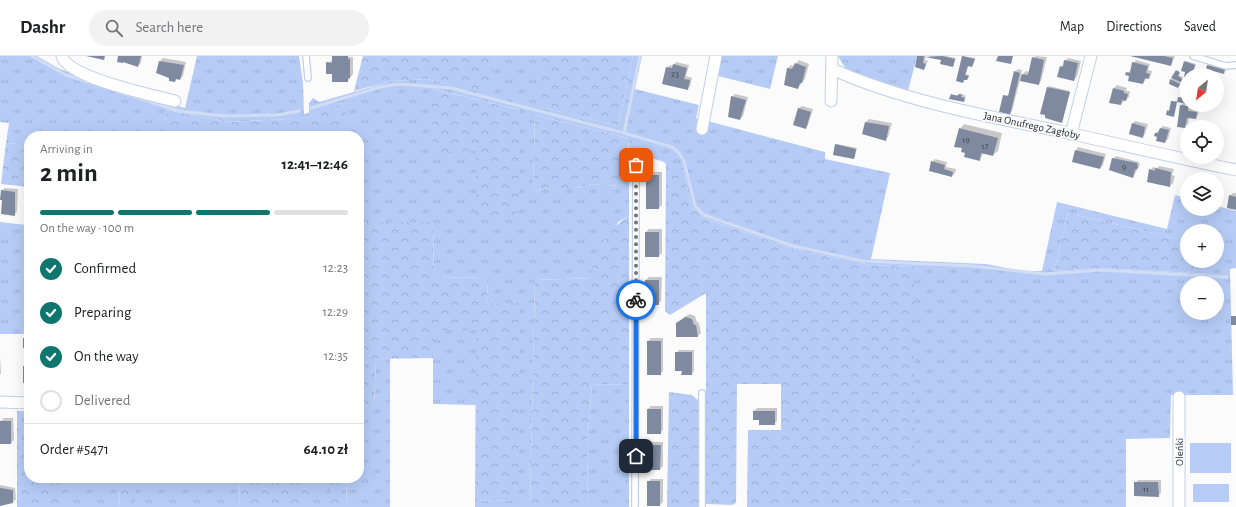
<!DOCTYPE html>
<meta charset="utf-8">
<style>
body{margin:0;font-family:"Alegreya Sans",sans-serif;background:#f2f2f2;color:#202124;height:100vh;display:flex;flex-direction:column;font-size:15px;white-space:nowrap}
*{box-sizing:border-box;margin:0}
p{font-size:13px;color:#757577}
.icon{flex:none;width:22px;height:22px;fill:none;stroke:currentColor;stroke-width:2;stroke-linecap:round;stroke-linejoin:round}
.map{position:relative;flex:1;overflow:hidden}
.details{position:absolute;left:24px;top:75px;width:340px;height:352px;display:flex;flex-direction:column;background:#fff;border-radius:16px;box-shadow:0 4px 16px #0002}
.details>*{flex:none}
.needle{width:26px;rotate:210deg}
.buttons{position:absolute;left:1180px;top:12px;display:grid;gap:8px}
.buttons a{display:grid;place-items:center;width:44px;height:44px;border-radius:50%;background:#fff;box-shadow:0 4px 16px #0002;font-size:20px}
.pin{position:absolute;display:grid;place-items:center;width:34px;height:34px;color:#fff;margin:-17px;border-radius:8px;box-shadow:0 2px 6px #0006}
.courier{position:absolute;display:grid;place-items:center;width:40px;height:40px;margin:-20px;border:3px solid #1a73e8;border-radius:50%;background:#fff;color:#222;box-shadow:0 1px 5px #0007}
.overview em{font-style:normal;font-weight:600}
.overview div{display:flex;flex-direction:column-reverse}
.overview{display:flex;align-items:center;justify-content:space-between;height:68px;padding:0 16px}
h1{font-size:26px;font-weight:600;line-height:30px}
.bar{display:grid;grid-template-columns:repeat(4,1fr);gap:6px 4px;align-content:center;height:48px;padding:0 16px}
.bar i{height:5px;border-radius:3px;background:#e0e0e0}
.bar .current{background:#0f766e}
.bar p{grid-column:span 4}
.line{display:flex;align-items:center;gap:10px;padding:0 16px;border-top:1px solid #e0e0e0}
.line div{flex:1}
ol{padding:0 16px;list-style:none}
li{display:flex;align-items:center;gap:12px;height:44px}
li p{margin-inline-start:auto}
li .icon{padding:4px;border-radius:50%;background:#0f766e;color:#fff;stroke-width:4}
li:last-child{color:#757577}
li i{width:22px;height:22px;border:2px solid #e0e0e0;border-radius:50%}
header{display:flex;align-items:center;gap:24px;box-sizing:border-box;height:56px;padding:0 20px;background:#fff;border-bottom:1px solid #e0e0e0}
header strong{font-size:19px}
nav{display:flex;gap:22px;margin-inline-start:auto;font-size:14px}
.search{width:280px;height:36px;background:#f2f2f2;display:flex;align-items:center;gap:10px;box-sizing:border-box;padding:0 14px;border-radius:22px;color:#757577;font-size:15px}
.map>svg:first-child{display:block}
</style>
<header>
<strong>Dashr</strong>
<div class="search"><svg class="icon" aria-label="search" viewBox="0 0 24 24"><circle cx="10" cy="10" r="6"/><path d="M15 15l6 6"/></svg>Search here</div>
<nav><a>Map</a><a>Directions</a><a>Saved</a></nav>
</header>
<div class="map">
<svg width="1236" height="451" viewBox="0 0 1236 451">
<defs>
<pattern id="grass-tufts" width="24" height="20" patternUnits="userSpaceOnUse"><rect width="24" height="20" fill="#b6ccf6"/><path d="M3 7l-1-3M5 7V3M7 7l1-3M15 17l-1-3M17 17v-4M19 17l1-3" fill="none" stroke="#9cafd4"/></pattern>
<pattern id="forest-crowns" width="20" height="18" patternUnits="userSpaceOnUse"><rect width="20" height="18" fill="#b6ccf6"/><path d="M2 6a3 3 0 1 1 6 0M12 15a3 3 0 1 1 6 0" fill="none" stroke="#9cafd4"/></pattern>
</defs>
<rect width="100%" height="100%" fill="#fbfbfb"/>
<g fill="url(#grass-tufts)" fill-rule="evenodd">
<path d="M0,0H37L58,12L79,21L185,52L197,0H299L303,27L304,59L287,63L228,66L167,54V80H100L69,75V80H29V98L17,88L6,87L9,67L0,66Z"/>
<path d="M496,0H541V51L618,70L633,0H642L635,33L699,49L696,62L825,96V103L890,117L871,203L986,208L1022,215H1042L1057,146L1167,173L1175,139L1187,142V153H1217V150L1236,155V212L1230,213L1233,339H1171L1170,382L1126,383V451H899V444L914,443V211L871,209L796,194L706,163L692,152L682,108H666L664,106L629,95L628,82L535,59L533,135L549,132H576L592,128L609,130L629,128V160L618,166L593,222L535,224L530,451H475V445L518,444L488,247L487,222L434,221L433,166H359V80H346L345,46L309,58V47L313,42L319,46L392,25L427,23L486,37ZM433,33L520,54L476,160V95ZM1068,157L1187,185V175H1217V205H1211L1210,218L1098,212L1054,215ZM1187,227H1217V257H1187Z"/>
<path d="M721,0H778L770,33L718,20Z"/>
<path d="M838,0H917L908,35L847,15Z"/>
<path d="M28,131L29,278H0V166L27,169Z"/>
<path d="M433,273L476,274V349L433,348Z"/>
<path d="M376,303H390V451H346L347,422H359V349H374Z"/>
<path d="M629,328V451H588L587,388L592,329Z"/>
<path d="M65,422H239L240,451H135V434H120L119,451H65Z"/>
<rect x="310" y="422" width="21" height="29"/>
</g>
<g fill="url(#forest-crowns)">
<path d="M363,0H496L487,38L427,23L392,25L354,35Z"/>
<path d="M541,0H633L618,70L541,51Z"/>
<path d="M432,33L520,54L519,155C501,165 496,168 476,160V95L433,97Z"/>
<path d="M346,46V80H167V54L228,66L287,63Z"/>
<path d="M535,59L628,82L629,128L609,130L592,128L576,132H549L533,135Z"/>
<path d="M6,87L17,88L29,98V131L1,128Z"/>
<path d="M666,108H682L692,152L706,163L796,194L871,209L914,211L915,443L899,444V451H747L748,374H781V328H737L736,447L732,449L706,448V237L670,259L665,255Z"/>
<path d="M1068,157L1187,185V205H1211V218L1098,212L1054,215Z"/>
<path d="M629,160V328L592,329L587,388L588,451H530L535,224L593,222C593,218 592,213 593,209C596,191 613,169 629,160Z"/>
<path d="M359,166H433L434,221L487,222L488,247H520L518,444L475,445L476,274H433V302L376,303L374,349H359Z"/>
<path d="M669,336L692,339L699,345V451H667Z"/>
<path d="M17,355H29V422H65V451H17Z"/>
<path d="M239,422H310V451H240Z"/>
<path d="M331,422H347L346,451H331Z"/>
<path d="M120,434H135V451H119Z"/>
</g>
<g fill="#b6ccf6">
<rect x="1190" y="387" width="41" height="30"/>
<rect x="1193" y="428" width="36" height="18"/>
</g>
<g fill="#0003">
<path d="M119,0H142L141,7L138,10L124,5L123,6Z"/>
<path d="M333,0L353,1V18L348,25L333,17L327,7L333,4Z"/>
<path d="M918,0H926L925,4L928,5L924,13Z"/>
<path d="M928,0H946L956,2L953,10L942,4Z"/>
<path d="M963,0L975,2L973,9H968L966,18L969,19L968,22L965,23L963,26L957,25Z"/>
<path d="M1035,0L1047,1L1041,25L1038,28L1020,24L1012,55L1009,58L1004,40L1009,39L1015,16L1018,13L1022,14L1021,20L1026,15L1030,16Z"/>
<path d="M1134,0H1175L1171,9Z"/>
<path d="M163,2L186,6L183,20L180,23L177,22L175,25L171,21L160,5Z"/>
<path d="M1068,2L1081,5L1077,21L1074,24L1061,11Z"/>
<path d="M799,4L809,8L805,23L798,32L786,28L788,12L791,9L794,10Z"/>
<path d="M1136,4L1150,8L1148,14L1152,15L1151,19L1147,22L1143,27L1127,17L1132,14L1133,7Z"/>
<path d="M1186,5L1196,8L1193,17L1195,19H1187V22Z"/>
<path d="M676,6L689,9L686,20L692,22L690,30L687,33L667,12L670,9L673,10Z"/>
<path d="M1209,8L1226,12L1225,15L1208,12Z"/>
<path d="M1178,14L1180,16L1178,19L1183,21L1179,30L1171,24Z"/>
<path d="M1117,29L1127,32L1126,35H1130L1129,41L1121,48L1111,46L1114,32Z"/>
<path d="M1049,30L1070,35L1062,65L1041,57Z"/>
<path d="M1217,32V37L1220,38L1218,42L1217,41Z"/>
<path d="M960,37L966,40L964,45L952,39H959Z"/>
<path d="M735,38L748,41L743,60L740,63L732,41Z"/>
<path d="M1180,41L1187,42V49H1191L1190,53L1199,54L1198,59L1196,62L1189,61L1188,68L1185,71L1181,49L1184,47L1177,45L1173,60L1168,55L1171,54L1172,45H1178Z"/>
<path d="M802,50L813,53L808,69L806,72L799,52Z"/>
<path d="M869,63L892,67L888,81L885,84L864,77L866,66Z"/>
<path d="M1135,65L1148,68L1145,78L1142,81L1132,68Z"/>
<path d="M964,68L1002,77L998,95L993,99L984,97L979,104L967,96L963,92L960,73Z"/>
<path d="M1163,70L1171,72L1168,83L1165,86L1156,77Z"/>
<path d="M837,88L857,92L855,101L853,102L836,89Z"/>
<path d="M1078,91L1106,98L1103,109L1100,112L1076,94Z"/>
<path d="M1116,100L1139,106L1140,109L1133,121L1113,103Z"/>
<path d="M935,103L947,106L946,111L956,113L955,117L952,120L932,106Z"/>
<path d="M1159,110L1174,113L1172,119L1175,120L1173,127L1170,130L1150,114L1153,111L1157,112Z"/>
<path d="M649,116H662V149L659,152L647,119Z"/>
<path d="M1199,119L1211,120V123H1196Z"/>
<path d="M1187,127V136H1185Z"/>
<path d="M5,132L18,133L17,156L14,159L4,143L2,135Z"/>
<path d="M1233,137H1236V153L1230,140Z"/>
<path d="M649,173H662V197L659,200L646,176Z"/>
<path d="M649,221H662L661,245L658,248L646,224Z"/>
<path d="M690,258L695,260L697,266L699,267L701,277L698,280H677V267L684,261Z"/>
<path d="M651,282H663V315L660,318L648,285Z"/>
<path d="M679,294H694V315L692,318L683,314L676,297Z"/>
<path d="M0,300L1,318H0Z"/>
<path d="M651,350H663V374L660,377L648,353Z"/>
<path d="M757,352H777V365L774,368L754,355Z"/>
<path d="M4,362H13L14,384L11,387H0V372L1,365Z"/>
<path d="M651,386H663V410L660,413H648V389Z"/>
<path d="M651,423H663V446L660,449H648V426Z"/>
<path d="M1138,424H1161V437L1158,440L1135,427Z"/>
<path d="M0,429L15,432L16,443L13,446L0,449Z"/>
</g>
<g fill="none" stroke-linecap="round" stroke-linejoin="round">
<g stroke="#d1ddf4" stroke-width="3">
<path d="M32,0L66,19L179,55L225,60L277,59L299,55"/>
<path d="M311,52L380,31L399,28L451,32L624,77L672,91L679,97L684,105L695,150L704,159L793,190L863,205L973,210L1045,218L1100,214L1227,221"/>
<path d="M624,77L640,0"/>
</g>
</g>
<g fill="#7f8aa0">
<path d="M86,0H105L104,4Z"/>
<path d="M118,0H141L138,11L123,6V7L117,6Z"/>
<path d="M332,0H348V3H350V22H348V26H332V18H326V6L332,7Z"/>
<path d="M917,0H924L923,7L926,8L924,14L915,11Z"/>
<path d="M942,0L955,3L953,11L940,8L941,4L925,1Z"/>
<path d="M962,0L975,3L972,11L968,10L965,19L969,20L967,24H964L963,27L956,25Z"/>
<path d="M998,0H1013L1011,8L996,5Z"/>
<path d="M1130,0H1164L1173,2L1171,10Z"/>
<path d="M1032,1L1044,4L1039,29L1020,25L1022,18L1028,19Z"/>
<path d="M1064,4L1078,7L1074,25L1057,21L1060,10L1063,11Z"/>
<path d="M159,5L184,9L180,24L176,23L175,26L169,25V22L156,17Z"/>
<path d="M1184,5L1195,9L1192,19H1187V23L1184,21L1185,16L1181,15Z"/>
<path d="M1132,6L1148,10L1146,17L1150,18L1149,23L1145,22L1143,28L1128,25L1129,20L1125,19L1126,16L1130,17Z"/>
<path d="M795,7L806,11L802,27H800L798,33L784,29L787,12L792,13Z"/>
<path d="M673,8L687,12L684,23L690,24L688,34L662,28L666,11L672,12Z"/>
<path d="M1207,9L1225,14L1224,18L1206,13Z"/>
<path d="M1176,14L1180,17L1178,20L1182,23L1181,26L1171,22Z"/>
<path d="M1014,15L1020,17L1010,59L999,56L1003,39L1008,40Z"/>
<path d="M1170,23L1180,28L1178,32L1169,28Z"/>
<path d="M1047,31L1070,36L1062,67L1045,62V59L1040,58Z"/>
<path d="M1113,32L1124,35V37L1128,38L1126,45L1122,44L1121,49L1109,47Z"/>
<path d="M951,38L958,40V38L962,39L961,41L965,42L964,46L949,43Z"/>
<path d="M731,40L746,44L740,64L728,61Z"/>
<path d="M1178,41L1187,43V48L1177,46Z"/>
<path d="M1171,45L1177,46L1174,61L1166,59L1167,54L1169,55Z"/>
<path d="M1180,49L1188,50V55L1197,56L1196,63L1187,62L1185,72L1177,71Z"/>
<path d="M798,52L811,56L806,73L793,69Z"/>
<path d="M865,66L889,70L886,85L862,78Z"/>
<path d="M1132,67L1145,71L1143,82L1129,78Z"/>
<path d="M959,72L998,82L993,100L981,97L980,105L964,101L965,97L961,96L962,92L954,91Z"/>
<path d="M1160,72L1169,74L1165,87L1156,85L1157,81L1154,80L1155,77H1158Z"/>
<path d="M835,88L856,93L854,103L833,99Z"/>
<path d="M1075,94L1104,101L1100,113L1072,106Z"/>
<path d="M1112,102L1137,107L1138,112L1135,114L1133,122L1109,114Z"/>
<path d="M931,105L945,109L944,113L953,116L952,121L929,115Z"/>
<path d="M1155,112L1171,116L1170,131L1147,126L1149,113L1155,115Z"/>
<rect x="646" y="119" width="13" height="34"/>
<path d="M1,134L15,136V160L1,158L2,144H0Z"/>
<path d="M1229,139L1236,141V154L1227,152Z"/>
<rect x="645" y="176" width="14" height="25"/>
<rect x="645" y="224" width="14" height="25"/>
<rect x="1231" y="260" width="5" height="9"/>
<path d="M686,261L692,263L694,269H696L698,281H676V267Z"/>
<rect x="23" y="282" width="6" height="10"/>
<rect x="647" y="285" width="14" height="34"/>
<path d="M675,296H692V319H681L682,315H675Z"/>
<rect x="23" y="310" width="6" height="17"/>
<rect x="647" y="353" width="14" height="25"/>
<path d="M753,355H775V369H759V364H753Z"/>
<rect x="0" y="365" width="11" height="23"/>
<path d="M647,389H661L660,414H647Z"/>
<rect x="647" y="425" width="13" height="25"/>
<path d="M1134,426H1158L1159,441L1134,440Z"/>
<path d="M0,432L13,434V447L0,450Z"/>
</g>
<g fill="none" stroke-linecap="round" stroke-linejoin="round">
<defs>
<g id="service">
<path d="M306,0L308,22"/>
<path d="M1193,0L1226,10L1236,9"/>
<path d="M702,337V451"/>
<path d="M635,451L636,109"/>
</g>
<g id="minor">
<path d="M62,0C68,22 152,39 175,45"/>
<path d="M832,13C900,44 985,60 1059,75C1118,88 1177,102 1236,114"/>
<path d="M831,45L832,0"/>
<path d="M702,73L716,0"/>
<path d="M1071,78L1091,0"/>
<path d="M1179,341V451"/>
<path d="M0,346L29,347"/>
</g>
</defs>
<use href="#service" stroke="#c3cfe6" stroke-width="8"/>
<use href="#minor" stroke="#c3cfe6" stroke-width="13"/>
<use href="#service" stroke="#fff" stroke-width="5.5"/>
<use href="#minor" stroke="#fff" stroke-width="11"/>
</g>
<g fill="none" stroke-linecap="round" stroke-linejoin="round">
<path stroke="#72747a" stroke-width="4" stroke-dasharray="0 7.2" d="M636,109V244"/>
<path stroke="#1a73e8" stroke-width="5" d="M636,244V400"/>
</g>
<g text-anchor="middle" stroke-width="3.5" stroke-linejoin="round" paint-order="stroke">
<g font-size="9" fill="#3e4450">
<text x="675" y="21">23</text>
<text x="966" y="87">19</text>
<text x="985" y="93">17</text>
<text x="1124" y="114">9</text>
<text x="1146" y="436">11</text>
</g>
<g font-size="11" fill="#282c35" stroke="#fbfbfb">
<text transform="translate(1032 69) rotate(12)" y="4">Jana Onufrego Zagłoby</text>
<text transform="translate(1179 396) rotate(-90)" y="4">Oleńki</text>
</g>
</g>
</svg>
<div class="buttons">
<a><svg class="needle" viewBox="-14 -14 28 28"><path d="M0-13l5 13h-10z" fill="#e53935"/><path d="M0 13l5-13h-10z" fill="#757577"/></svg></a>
<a><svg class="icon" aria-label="locate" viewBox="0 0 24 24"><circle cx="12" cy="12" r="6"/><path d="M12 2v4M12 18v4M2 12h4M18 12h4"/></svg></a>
<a><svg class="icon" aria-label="layers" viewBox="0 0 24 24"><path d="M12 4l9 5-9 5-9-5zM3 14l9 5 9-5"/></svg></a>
<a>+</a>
<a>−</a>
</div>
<div class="pin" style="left:636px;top:109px;background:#ea580c"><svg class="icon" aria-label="bag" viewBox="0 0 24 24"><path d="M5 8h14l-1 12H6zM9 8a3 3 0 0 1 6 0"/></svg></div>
<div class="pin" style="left:636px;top:400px;background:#1f2937"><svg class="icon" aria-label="home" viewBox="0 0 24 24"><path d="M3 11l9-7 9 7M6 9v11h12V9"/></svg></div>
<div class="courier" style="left:636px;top:244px"><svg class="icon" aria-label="bike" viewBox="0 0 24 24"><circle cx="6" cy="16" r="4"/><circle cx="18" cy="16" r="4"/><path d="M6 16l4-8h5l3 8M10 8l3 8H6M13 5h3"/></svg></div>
<section class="details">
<div class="overview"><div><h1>2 min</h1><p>Arriving in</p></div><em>12:41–12:46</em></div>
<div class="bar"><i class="current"></i><i class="current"></i><i class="current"></i><i></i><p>On the way · 100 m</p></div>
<ol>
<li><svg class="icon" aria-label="check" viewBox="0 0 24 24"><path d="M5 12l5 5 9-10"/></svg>Confirmed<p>12:23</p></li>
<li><svg class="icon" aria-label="check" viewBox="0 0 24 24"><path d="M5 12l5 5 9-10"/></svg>Preparing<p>12:29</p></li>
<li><svg class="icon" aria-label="check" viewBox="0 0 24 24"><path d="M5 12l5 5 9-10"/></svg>On the way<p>12:35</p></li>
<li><i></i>Delivered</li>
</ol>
<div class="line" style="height:52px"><div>Order #5471</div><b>64.10 zł</b></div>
</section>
</div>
